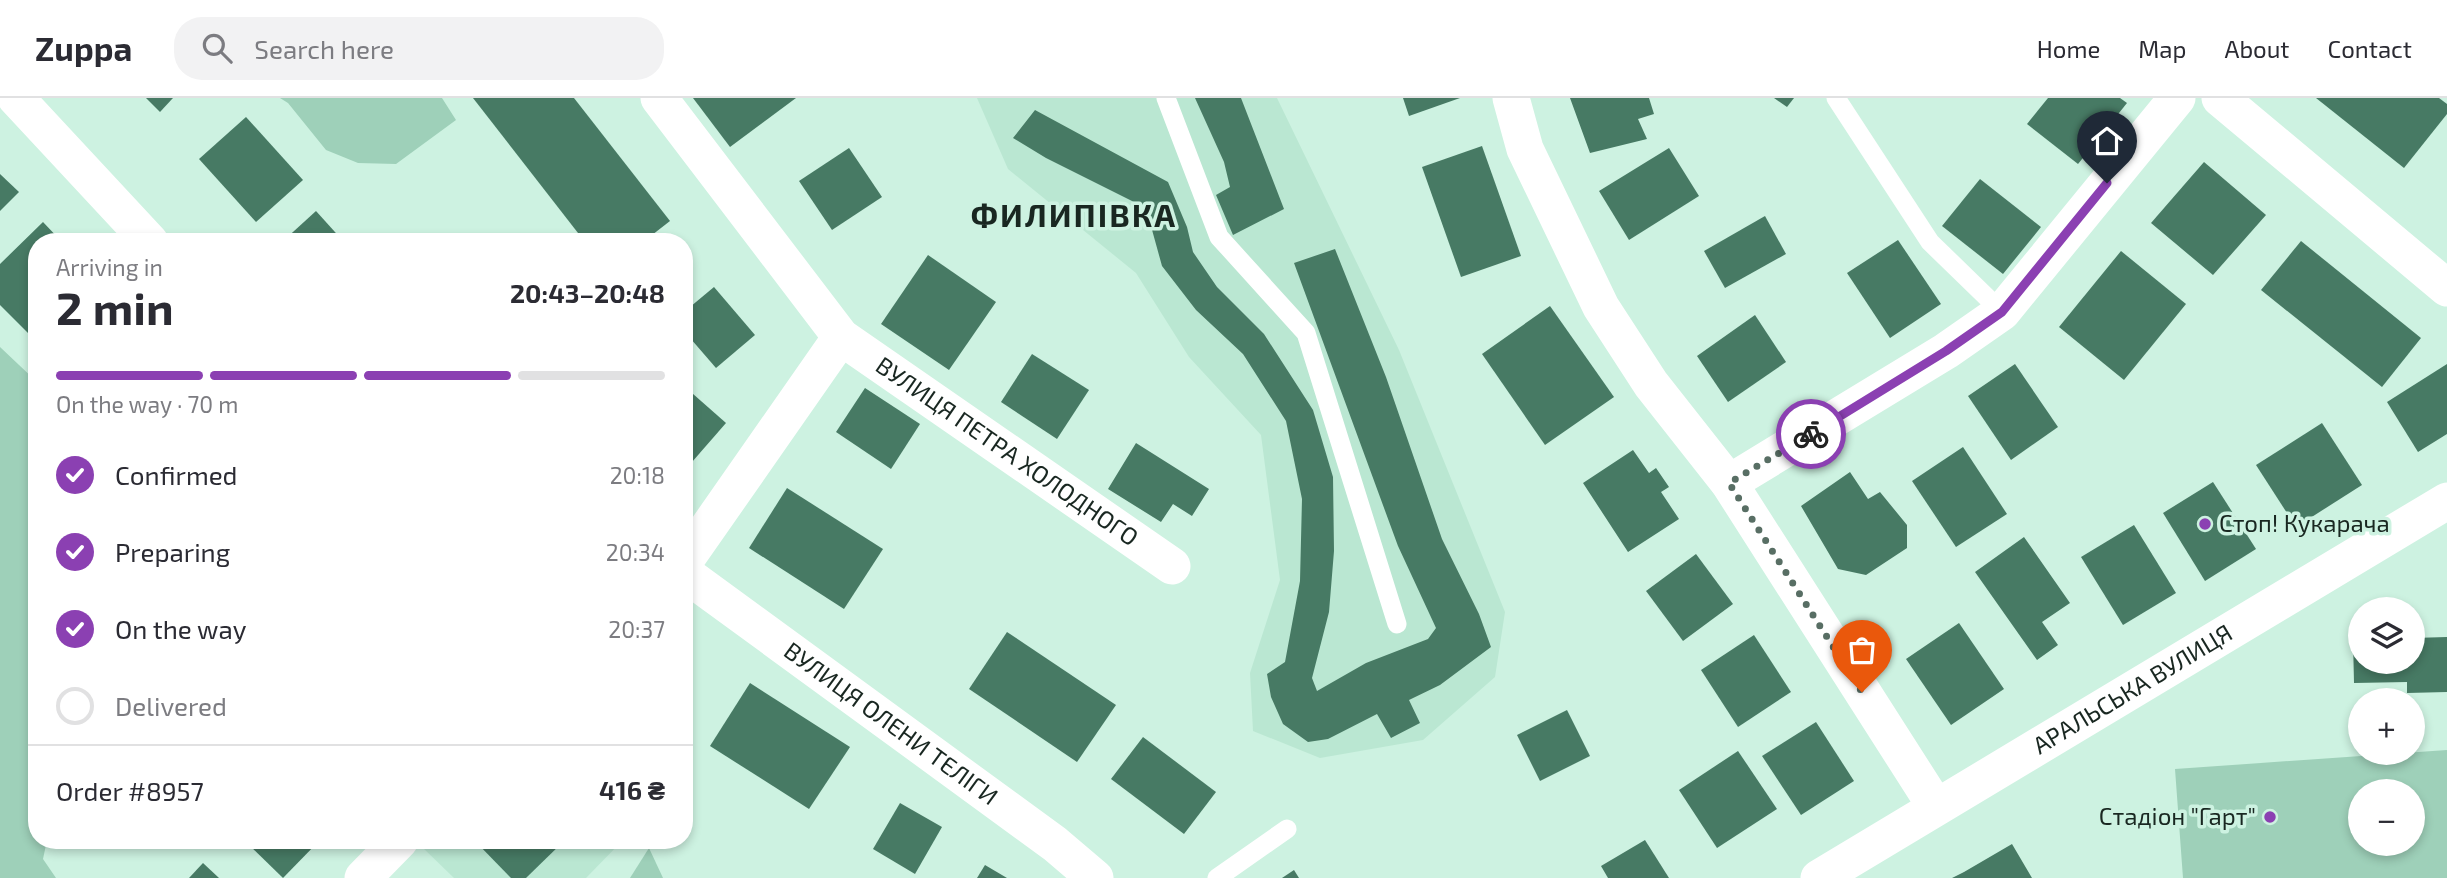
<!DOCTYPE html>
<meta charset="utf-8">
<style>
body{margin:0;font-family:"Exo 2",sans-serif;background:#f2f2f3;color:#2b2b33;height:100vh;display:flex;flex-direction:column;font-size:26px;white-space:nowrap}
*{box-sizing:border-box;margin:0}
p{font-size:23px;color:#7c7c81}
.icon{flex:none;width:38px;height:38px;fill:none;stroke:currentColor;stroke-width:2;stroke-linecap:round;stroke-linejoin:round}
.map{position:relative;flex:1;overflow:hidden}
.panel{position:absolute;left:28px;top:135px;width:665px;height:616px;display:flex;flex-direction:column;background:#fff;border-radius:28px;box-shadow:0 4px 10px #0003}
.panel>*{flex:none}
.controls{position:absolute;left:2348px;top:499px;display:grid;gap:14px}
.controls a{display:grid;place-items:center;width:77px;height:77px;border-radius:50%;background:#fff;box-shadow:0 4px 10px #0003;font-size:35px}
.pin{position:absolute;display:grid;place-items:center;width:60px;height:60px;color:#fff;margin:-72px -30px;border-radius:50% 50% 50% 0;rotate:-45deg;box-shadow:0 0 7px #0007}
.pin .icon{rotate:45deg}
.courier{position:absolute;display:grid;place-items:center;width:70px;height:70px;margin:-35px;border:5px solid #8b40b2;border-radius:50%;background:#fff;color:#222;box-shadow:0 2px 9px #0007}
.headline em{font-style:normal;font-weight:700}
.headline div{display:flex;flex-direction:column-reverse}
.headline{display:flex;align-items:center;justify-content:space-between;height:119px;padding:0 28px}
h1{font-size:46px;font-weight:700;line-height:52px}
.bar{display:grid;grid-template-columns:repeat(4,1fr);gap:10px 7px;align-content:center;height:84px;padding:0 28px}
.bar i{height:9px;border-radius:5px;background:#e1e1e2}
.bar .selected{background:#8b40b2}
.bar p{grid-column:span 4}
.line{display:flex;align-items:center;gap:18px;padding:0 28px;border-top:2px solid #e1e1e2}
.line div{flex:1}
ol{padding:0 28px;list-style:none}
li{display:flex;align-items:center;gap:21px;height:77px}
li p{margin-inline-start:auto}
li .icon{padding:7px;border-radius:50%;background:#8b40b2;color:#fff;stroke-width:4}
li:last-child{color:#7c7c81}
li i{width:38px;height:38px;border:4px solid #e1e1e2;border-radius:50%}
header{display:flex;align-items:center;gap:42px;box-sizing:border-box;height:98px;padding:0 35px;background:#fff;border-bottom:2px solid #e1e1e2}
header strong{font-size:33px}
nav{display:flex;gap:38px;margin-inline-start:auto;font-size:24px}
.search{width:490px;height:63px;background:#f2f2f3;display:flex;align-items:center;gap:18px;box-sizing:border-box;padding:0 24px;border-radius:28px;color:#7c7c81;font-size:26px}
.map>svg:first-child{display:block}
</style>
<header>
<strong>Zuppa</strong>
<div class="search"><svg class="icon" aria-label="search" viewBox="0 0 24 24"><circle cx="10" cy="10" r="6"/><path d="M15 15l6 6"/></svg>Search here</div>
<nav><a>Home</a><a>Map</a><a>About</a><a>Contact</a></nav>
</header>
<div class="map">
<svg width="2447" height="780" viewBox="0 0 2447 780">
<rect width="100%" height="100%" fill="#cdf2e1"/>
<g fill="#bae7d2">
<path d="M977,0H1277L1399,252L1505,514L1495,579L1423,642L1320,660L1253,633L1250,575L1280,482L1261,337L1189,259L1136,175L1008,71Z"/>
<path d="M429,742H623L586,780H454L422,749Z"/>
</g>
<g fill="#9ed0b9" fill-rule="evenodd">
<path d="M280,0H442L456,22L396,66L358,65L326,52L288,5Z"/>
<path d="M0,249L37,284V742H47L43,761L56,780H0Z"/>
<path d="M2447,652V780H2183L2175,671ZM2361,693H2413V746H2361Z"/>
<path d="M649,750L663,780H630Z"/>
</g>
<g fill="#477a64">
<path d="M146,0H173L160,14Z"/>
<path d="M473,0H574L670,123L643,144H585Z"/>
<path d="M693,0H796L730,49Z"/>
<path d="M1195,0H1241L1284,111L1233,137L1216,97L1230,89L1224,64Z"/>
<path d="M1403,0H1460L1409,18Z"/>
<path d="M1570,0H1649L1654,16L1638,21L1647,41L1590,55Z"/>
<path d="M1774,0H1794L1787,9Z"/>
<path d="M2048,0H2120L2127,5L2078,66L2027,26Z"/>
<path d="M2316,0H2439L2447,6V16L2404,70Z"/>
<path d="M1035,12L1168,84L1187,129L1193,154L1217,189L1264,236L1313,312L1333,379L1334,453L1329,514L1312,580L1317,593L1366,565L1428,541L1436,530L1398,448L1294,165L1335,151L1386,279L1442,441L1479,516L1491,549L1440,587L1409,602L1420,625L1391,640L1377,616L1328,641L1308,644L1283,626L1271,599L1267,576L1285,564L1300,483L1302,401L1286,323L1243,256L1196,212L1162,168L1146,110L1046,60L1013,40Z"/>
<path d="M246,19L303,82L256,124L199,61Z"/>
<path d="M1482,48L1521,158L1461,179L1422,69Z"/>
<path d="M849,50L882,99L832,132L799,83Z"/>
<path d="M1669,50L1699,98L1629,142L1599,93Z"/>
<path d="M2204,64L2266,117L2213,177L2151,125Z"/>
<path d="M0,76L19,94L0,113Z"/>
<path d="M1980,81L2041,129L2003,176L1942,128Z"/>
<path d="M316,113L344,144H282Z"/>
<path d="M1765,118L1786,156L1725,190L1704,153Z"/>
<path d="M43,124L62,144H37V244L0,207V166Z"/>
<path d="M1898,142L1941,206L1890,240L1847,175Z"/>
<path d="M2301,143L2421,240L2382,289L2261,192Z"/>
<path d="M2121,153L2186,206L2124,282L2059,229Z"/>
<path d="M928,157L996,204L949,272L881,226Z"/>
<path d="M714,189L755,237L716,270L684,233V214Z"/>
<path d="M1550,208L1614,299L1545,347L1482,256Z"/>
<path d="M1755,217L1786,264L1728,304L1697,258Z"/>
<path d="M1032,256L1089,292L1057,341L1001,304Z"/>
<path d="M2015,266L2058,329L2011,362L1968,298Z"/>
<path d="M2447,266V336L2418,354L2387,304Z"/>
<path d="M684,288L726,325L692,364L684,357Z"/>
<path d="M865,290L920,326L891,371L836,334Z"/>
<path d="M2322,325L2362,387L2296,429L2256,367Z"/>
<path d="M1136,345L1209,391L1192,418L1173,406L1161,424L1108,391Z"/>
<path d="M1963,349L2007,416L1956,449L1912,383Z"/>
<path d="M1633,352L1649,375L1656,370L1669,389L1661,394L1679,421L1628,454L1583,385Z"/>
<path d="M1850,374L1868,401L1880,394L1907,427V450L1866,477L1838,471L1801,408Z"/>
<path d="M2213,384L2256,451L2205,483L2163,415Z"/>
<path d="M787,390L883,451L844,511L749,450Z"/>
<path d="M2134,427L2176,495L2123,527L2081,459Z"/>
<path d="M2024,439L2070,505L2042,524L2058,547L2037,562L1975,474Z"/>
<path d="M1696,456L1733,506L1683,543L1646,493Z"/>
<path d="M1959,525L2004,591L1951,627L1906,561Z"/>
<path d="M1007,534L1116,607L1077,664L969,591Z"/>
<path d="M1754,537L1791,594L1738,629L1701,572Z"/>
<path d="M2447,539V594L2407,595V584L2354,585L2353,541H2361V564H2413V540Z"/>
<path d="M750,585L850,649L809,711L710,648Z"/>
<path d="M1567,612L1590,658L1540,683L1517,637Z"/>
<path d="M1816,624L1854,683L1801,717L1762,658Z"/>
<path d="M1143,639L1216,694L1184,736L1111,681Z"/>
<path d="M1738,653L1777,711L1717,750L1679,692Z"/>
<path d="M900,705L942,729L915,776L873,751Z"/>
<path d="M244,742H320L283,780Z"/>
<path d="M474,742H565L526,780H511Z"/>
<path d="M1645,742L1669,780H1608L1601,768Z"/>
<path d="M2012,746L2032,780H1952L1964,774Z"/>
<path d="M203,765L219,780H189Z"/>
<path d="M985,767L1007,780H977Z"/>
<path d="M1294,772L1299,780H1282Z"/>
</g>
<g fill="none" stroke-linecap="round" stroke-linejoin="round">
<g stroke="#fff" stroke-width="19">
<path d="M1166,0L1219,139L1306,235L1397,526"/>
<path d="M1836,0L1930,144L2002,214"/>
<path d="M1217,780L1287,731"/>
</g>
<g stroke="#fff" stroke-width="37">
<path d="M16,0L150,144"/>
<path id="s1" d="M659,0L841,239L1172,468"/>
<path d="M1511,0L1525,51L1601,209L1651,286L1729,385L1936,709"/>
<path d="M2220,0L2447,190"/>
<path d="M1729,385L1946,253L2002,214L2177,0"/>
<path d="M684,464L841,239"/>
<path id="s2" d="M684,475L1055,746L1095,780"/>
<path d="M363,780L400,742"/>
<path id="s3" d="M1819,780L2447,403"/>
</g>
</g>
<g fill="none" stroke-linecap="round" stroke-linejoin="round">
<path stroke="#586e64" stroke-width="7" stroke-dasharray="0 12.6" d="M1811,336L1729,385L1862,594"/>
<path stroke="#8b40b2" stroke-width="9" d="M1811,336L1946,253L2002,214L2107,85"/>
</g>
<g fill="#8b40b2" stroke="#cdf2e1" stroke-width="2.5">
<circle cx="2205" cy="426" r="7"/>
<circle cx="2270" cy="719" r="7"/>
</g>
<g text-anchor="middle" stroke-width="7" stroke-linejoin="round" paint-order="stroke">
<g font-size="24" fill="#192721" stroke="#cdf2e1">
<text dy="8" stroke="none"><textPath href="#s1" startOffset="502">ВУЛИЦЯ ПЕТРА ХОЛОДНОГО</textPath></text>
<text dy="8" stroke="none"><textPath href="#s3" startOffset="366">АРАЛЬСЬКА ВУЛИЦЯ</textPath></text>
<text dy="8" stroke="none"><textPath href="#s2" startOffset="256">ВУЛИЦЯ ОЛЕНИ ТЕЛІГИ</textPath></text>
</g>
<g font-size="24" fill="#192721" stroke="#cdf2e1" text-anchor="start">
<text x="2219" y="434">Стоп! Кукарача</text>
<text x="2256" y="727" text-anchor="end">Стадіон "Гарт"</text>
</g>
<g font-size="32" font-weight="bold" letter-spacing="2" fill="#192721" stroke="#cdf2e1">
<text x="1074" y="129">ФИЛИПІВКА</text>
</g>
</g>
</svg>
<div class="controls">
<a><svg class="icon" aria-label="layers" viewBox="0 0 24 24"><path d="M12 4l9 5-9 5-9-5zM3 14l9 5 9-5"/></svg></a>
<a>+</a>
<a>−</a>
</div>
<div class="pin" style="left:1862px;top:594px;background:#ea580c"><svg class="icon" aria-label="bag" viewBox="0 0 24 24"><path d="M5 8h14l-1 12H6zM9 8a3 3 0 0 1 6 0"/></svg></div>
<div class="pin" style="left:2107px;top:85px;background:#1f2937"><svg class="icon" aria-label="home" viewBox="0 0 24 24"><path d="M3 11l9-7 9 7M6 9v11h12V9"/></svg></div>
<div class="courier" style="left:1811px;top:336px"><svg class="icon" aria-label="bike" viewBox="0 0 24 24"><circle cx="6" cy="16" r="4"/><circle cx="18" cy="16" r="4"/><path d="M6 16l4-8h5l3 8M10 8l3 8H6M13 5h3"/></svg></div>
<section class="panel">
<div class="headline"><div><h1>2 min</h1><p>Arriving in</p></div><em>20:43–20:48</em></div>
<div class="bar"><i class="selected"></i><i class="selected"></i><i class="selected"></i><i></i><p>On the way · 70 m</p></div>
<ol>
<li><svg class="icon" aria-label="check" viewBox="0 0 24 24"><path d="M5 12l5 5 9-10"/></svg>Confirmed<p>20:18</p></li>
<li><svg class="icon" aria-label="check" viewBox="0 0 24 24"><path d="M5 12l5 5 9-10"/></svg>Preparing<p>20:34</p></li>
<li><svg class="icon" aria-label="check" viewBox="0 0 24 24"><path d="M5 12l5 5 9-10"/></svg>On the way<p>20:37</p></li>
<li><i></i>Delivered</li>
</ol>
<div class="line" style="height:91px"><div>Order #8957</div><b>416 ₴</b></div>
</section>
</div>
